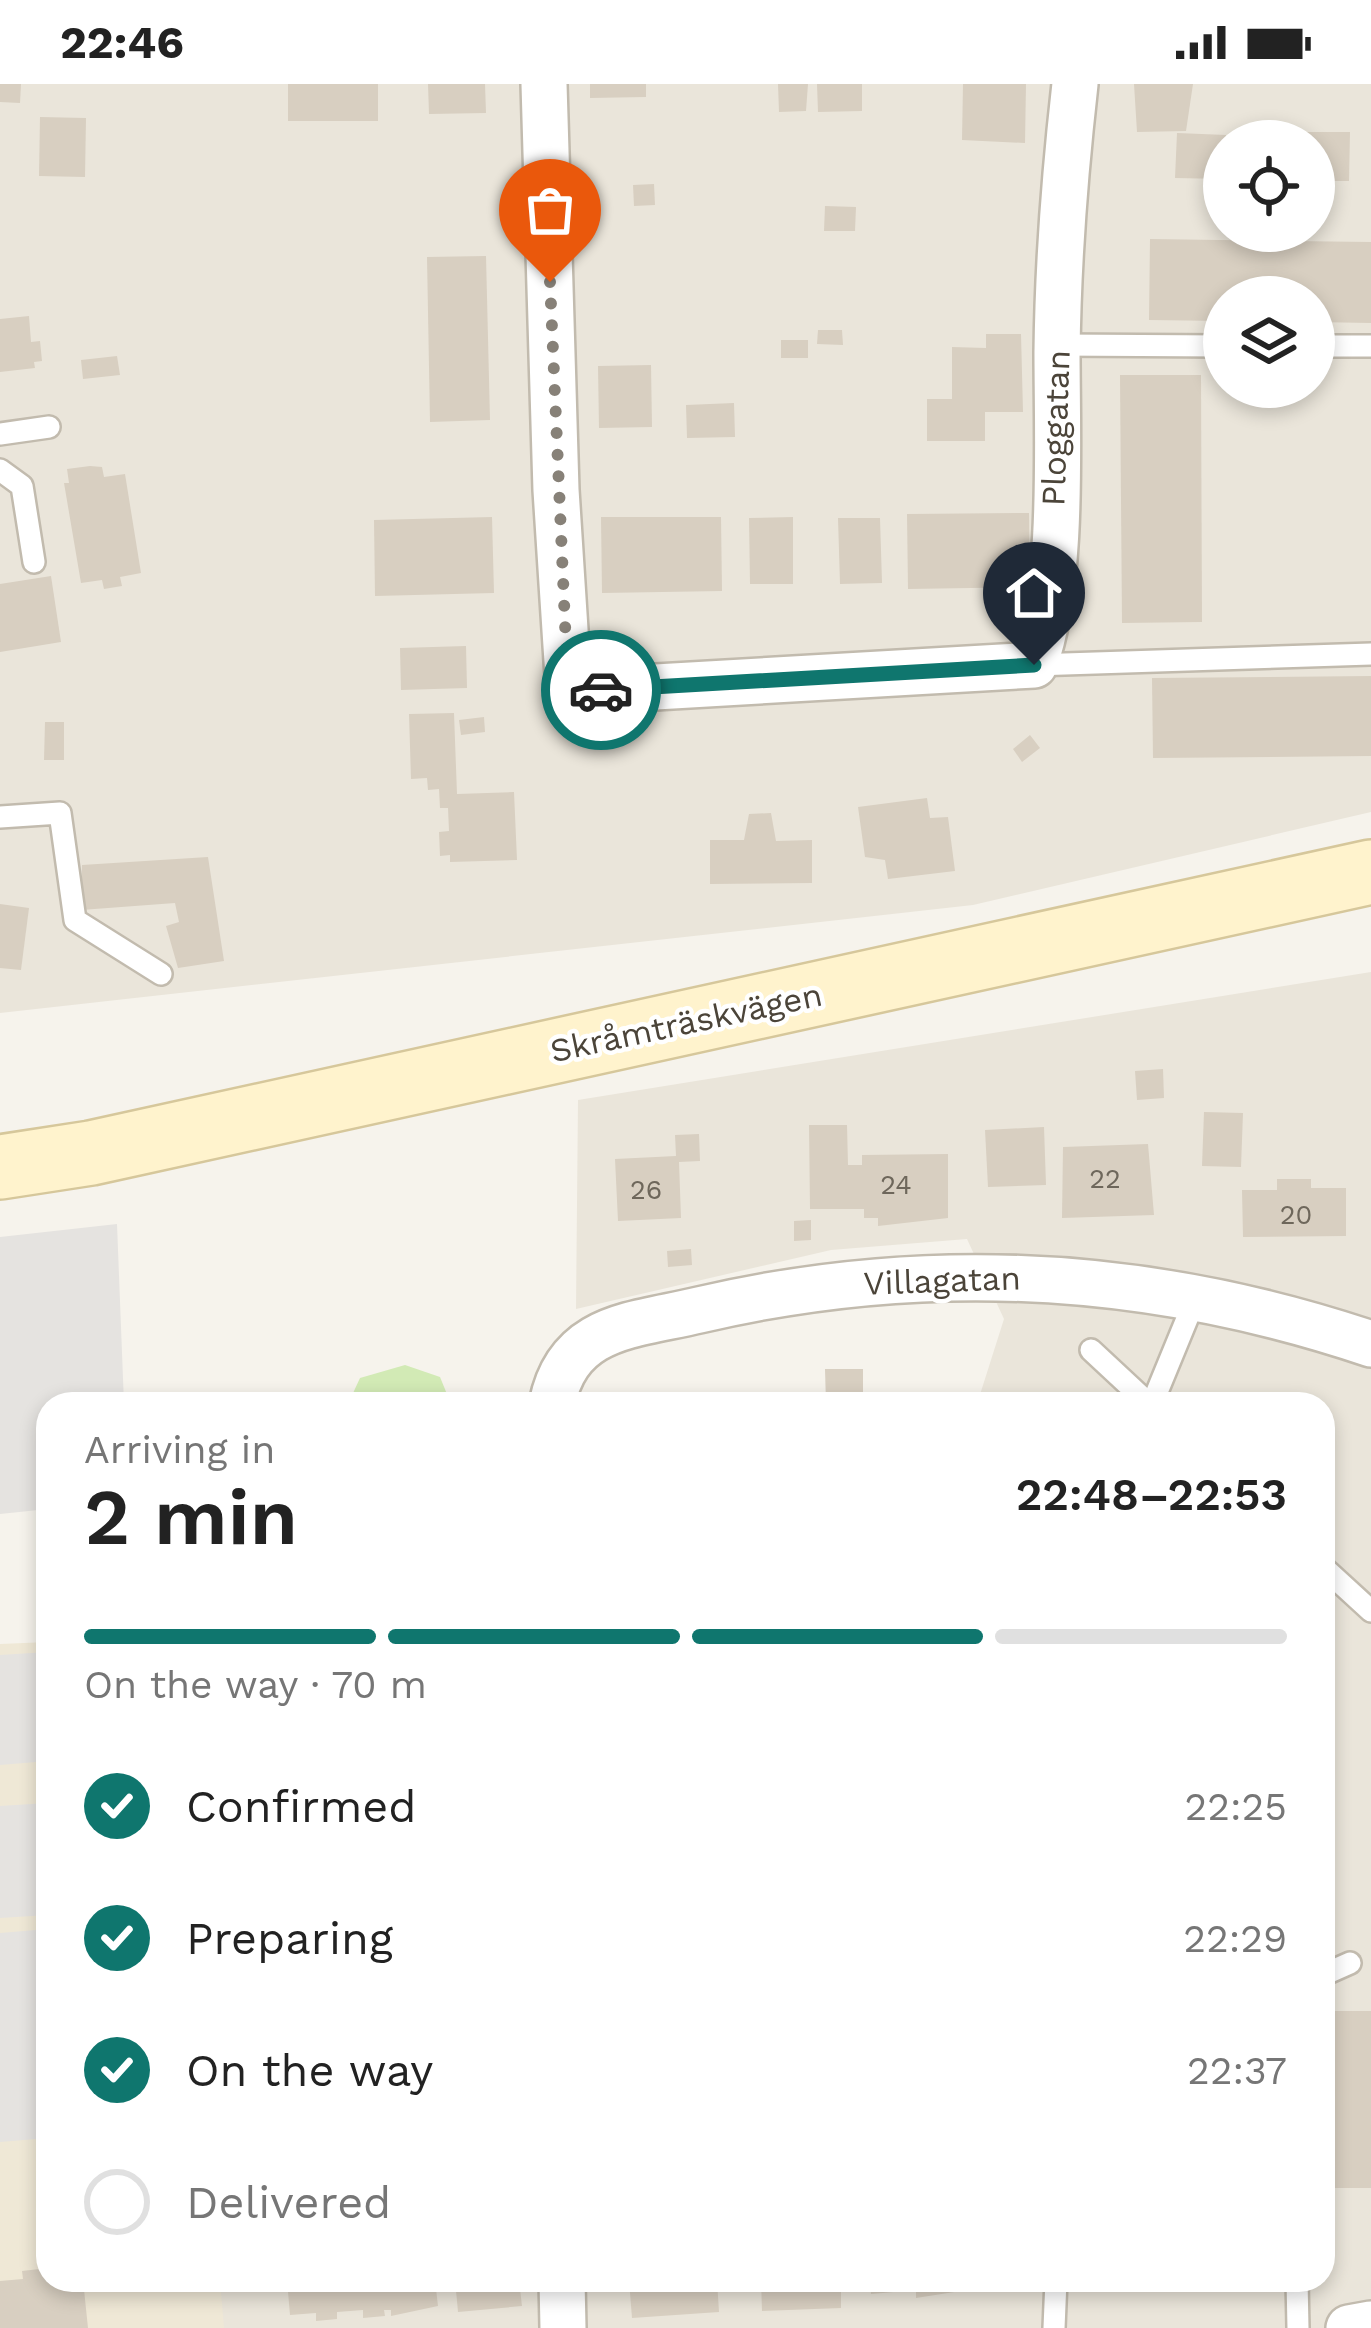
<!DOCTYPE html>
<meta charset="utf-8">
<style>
body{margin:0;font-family:"Work Sans",sans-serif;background:#f2f2f2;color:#222;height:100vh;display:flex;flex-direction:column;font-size:45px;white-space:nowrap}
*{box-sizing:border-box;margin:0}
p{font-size:39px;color:#767676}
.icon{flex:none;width:66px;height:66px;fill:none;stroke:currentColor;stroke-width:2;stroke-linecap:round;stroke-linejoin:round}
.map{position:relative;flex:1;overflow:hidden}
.details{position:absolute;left:36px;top:1308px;width:1299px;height:900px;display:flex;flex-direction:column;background:#fff;border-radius:36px;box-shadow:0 6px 18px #0003}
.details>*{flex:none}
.fabs{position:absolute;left:1203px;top:36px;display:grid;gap:24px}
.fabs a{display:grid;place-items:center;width:132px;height:132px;border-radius:50%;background:#fff;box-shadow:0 6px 18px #0003;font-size:60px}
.pin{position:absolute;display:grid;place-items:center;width:102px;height:102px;color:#fff;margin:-123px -51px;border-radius:50% 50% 50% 0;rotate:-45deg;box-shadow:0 0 12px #0007}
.pin .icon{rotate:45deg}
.courier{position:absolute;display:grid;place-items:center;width:120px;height:120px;margin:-60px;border:9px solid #0f766e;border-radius:50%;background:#fff;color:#222;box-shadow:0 3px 15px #0007}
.headline em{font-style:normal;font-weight:600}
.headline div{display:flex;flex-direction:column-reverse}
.headline{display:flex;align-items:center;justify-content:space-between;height:204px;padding:0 48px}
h1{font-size:78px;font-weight:600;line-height:90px}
.bar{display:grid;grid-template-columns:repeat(4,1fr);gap:18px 12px;align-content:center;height:144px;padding:0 48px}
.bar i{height:15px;border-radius:9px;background:#e0e0e0}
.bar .active{background:#0f766e}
.bar p{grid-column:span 4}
ol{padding:0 48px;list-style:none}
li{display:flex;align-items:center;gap:36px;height:132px}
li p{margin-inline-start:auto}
li .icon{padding:12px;border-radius:50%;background:#0f766e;color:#fff;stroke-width:4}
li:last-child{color:#767676}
li i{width:66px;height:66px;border:6px solid #e0e0e0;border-radius:50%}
.status{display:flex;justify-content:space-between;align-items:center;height:84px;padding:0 60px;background:#fff;direction:ltr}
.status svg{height:33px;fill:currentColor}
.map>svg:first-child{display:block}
</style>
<div class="status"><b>22:46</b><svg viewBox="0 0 49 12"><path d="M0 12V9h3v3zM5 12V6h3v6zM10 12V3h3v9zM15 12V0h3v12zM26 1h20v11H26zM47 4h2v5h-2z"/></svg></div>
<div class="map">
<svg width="1371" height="2244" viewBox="0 0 1371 2244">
<rect width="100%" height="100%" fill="#f6f3ec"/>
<g fill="#eae5da" fill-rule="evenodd">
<path d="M0,0H1371V728L973,821L0,929ZM1224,57H1314V147H1224ZM1224,213H1314V303H1224Z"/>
<path d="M1371,888V2244H0V2076L48,2196H1323V1320H977L1004,1235L967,1155L831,1166L576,1225L578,1016Z"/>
</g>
<path fill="#efe8d6" d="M48,1558V2196H220L224,2244H0V1560Z"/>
<path fill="#d2eab5" d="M405,1281L440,1293L451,1320H348L360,1294Z"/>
<g fill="#e5e3e0">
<path d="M117,1140L124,1320H48V1425L0,1430V1153Z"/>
<path d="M48,1568V1677L0,1681V1571Z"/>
<path d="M48,1719V1831L0,1834V1722Z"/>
<path d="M48,1845V2054L0,2058V1849Z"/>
</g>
<g fill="#d8cfc1">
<path d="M0,0H21L20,19L0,18Z"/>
<rect x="288" y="0" width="90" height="37"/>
<path d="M428,0H485L486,29L429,30Z"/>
<path d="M590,0H646V13L590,14Z"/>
<path d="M778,0H808L806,27L779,28Z"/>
<path d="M817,0H862V27L818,28Z"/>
<path d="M963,0H1026L1025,59L962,56Z"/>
<path d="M1134,0H1193L1186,47L1137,48Z"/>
<path d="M40,33L86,34L85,93L39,92Z"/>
<path d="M1305,48H1350L1349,97H1314V57H1305Z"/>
<path d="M1177,49L1226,51L1224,95L1175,94Z"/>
<path d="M654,100L655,121L634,122L633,101Z"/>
<path d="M825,122L856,123L855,147H824Z"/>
<path d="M1150,155L1371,158V239L1314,238V213H1224V237L1149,236Z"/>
<path d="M486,172L490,336L430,338L427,173Z"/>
<path d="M29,232L31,258L40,257L42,277L34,278L35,284L0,288V235Z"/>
<path d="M818,246H842L843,261L817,260Z"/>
<path d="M986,250H1021L1023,328H985V357H927V315H952V263L986,264Z"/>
<rect x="781" y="256" width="27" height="18"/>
<path d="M117,272L120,291L83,295L81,276Z"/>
<path d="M651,281L652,343L599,344L598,282Z"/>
<path d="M1120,291H1201L1202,538L1122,539Z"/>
<path d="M734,319L735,353L687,354L686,321Z"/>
<path d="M90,382L102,383L104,393L125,390L141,489L120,493L122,502L104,505L102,496L81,499L64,399H69L67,385Z"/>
<path d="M1029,429L1030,503L908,505L907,430Z"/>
<path d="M492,433L494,509L375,512L374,436Z"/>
<path d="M601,433H721L722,507L602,509Z"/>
<path d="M793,433V500H750L749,434Z"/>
<path d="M838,434H880L882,499L840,500Z"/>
<path d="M51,492L61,558L0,568V500Z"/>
<path d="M466,562L467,604L401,606L400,564Z"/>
<path d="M1371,592V672L1153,674L1152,594Z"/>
<path d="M454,629L457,710L514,708L517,776L450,778V771L440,772L439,748L449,747L448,724H440L439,705L428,706L427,694L411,695L409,630Z"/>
<path d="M484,633L485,648L461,651L459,636Z"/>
<path d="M45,638H64V676H44Z"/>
<path d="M1030,651L1040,664L1022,678L1013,665Z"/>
<path d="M927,714L930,734L948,733L955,787L888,795L885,776L865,773L858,723Z"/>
<path d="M771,729L776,757L812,756V799L710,800V756H744L749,730Z"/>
<path d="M208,773L224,877L178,884L166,842L179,838L175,819L81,826L82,781Z"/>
<path d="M0,820L29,824L21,886L0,884Z"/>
<path d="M1163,985L1164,1014L1137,1016L1135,987Z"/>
<path d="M1204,1028L1243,1029L1241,1083L1202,1082Z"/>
<path d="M809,1041H847L848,1081H862V1071L948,1070V1134L878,1142V1134H864V1125H810Z"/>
<path d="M1044,1043L1046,1101L988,1103L985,1046Z"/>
<path d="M699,1050L700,1077L679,1078L681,1134L618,1137L615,1075L676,1072L675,1051Z"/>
<path d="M1148,1060L1154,1131L1062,1134L1063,1063Z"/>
<path d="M1277,1095H1311V1104H1346V1152L1243,1153L1242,1106H1277Z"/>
<path d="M811,1136V1156L794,1157V1137Z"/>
<path d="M691,1165L692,1181L668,1183L667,1167Z"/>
<path d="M825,1285H863V1320H826Z"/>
<rect x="613" y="1311" width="108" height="9"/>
<rect x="1323" y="1927" width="48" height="177"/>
<path d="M48,2184V2196H83L88,2244H0V2197L23,2195L22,2187Z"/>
<path d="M287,2196H435L438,2222L391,2232V2226H384L385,2232L363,2234V2226L337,2228V2235L316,2237V2229L290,2231Z"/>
<path d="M455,2196H519L522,2222L458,2228Z"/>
<path d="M629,2196H717L719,2228L632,2234Z"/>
<path d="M761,2196H841V2224L762,2227Z"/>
<path d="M870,2196H1012V2199L916,2214V2206L871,2210Z"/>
</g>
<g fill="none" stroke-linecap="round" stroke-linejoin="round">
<defs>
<g id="lane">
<path d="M1057,261L1224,262"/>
<path d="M1314,262H1371"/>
<path d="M0,350L49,343"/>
<path d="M0,386L22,402L34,478"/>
<path d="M1034,581L1371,570"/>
<path d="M0,733L60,729L75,836L161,890"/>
<path d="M1091,1266L1149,1320"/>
<path d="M1152,1320L1196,1213"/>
<path d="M1323,1483L1371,1527"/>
<path d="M1323,1891L1350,1879"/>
<path d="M1297,2196L1298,2244"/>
<path d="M1054,2244L1056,2196"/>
</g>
<g id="street">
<path d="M544,0L556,406L569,608L1034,581C1064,501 1057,356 1057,268C1058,179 1065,88 1075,0"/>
<path d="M552,1320C568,1241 631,1242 699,1226C926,1173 1151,1186 1371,1260"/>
<path d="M562,2196L563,2244"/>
<path d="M1349,2244L1371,2240"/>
</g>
<path id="secondary" d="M0,1083L91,1069L1371,788"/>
</defs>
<use href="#lane" stroke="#c2bbae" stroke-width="26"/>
<use href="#street" stroke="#c2bbae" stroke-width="50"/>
<use href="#secondary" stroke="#d6c79b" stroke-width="68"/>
<use href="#lane" stroke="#fff" stroke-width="21"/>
<use href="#street" stroke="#fff" stroke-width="45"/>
<use href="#secondary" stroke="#fff3cd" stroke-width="63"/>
</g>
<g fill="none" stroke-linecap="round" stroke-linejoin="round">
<path stroke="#878178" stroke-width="12" stroke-dasharray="0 21.6" d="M550,198L568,608L601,606"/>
<path stroke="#0f766e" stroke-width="15" d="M601,606L1034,581"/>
</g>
<g text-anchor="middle" stroke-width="9" stroke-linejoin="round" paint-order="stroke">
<g font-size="27" fill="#6e675b">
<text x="1105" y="1104">22</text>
<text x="896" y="1110">24</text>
<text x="646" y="1115">26</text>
<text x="1296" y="1140">20</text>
</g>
<g font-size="33" fill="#4b4439" stroke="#fff">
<text transform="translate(1055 344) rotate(-88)" y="12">Ploggatan</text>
<text transform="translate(686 938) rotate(-12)" y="12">Skråmträskvägen</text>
<text transform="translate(942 1196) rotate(-2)" y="12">Villagatan</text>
</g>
</g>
</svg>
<div class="fabs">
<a><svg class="icon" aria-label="locate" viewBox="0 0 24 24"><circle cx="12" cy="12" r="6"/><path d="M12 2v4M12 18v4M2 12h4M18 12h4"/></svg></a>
<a><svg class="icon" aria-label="layers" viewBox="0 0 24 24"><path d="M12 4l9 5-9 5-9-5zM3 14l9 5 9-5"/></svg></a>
</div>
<div class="pin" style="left:550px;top:198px;background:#ea580c"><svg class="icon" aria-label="bag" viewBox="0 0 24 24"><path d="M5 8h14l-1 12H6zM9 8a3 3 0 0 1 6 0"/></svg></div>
<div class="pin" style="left:1034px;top:581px;background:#1f2937"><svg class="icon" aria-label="home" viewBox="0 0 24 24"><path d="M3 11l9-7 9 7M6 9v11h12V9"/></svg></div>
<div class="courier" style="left:601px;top:606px"><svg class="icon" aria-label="car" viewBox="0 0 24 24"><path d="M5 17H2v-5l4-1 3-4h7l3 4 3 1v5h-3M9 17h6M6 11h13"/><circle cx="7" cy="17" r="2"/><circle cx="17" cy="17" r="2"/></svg></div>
<section class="details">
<div class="headline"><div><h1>2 min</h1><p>Arriving in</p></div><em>22:48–22:53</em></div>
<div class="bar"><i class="active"></i><i class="active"></i><i class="active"></i><i></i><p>On the way · 70 m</p></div>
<ol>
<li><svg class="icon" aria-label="check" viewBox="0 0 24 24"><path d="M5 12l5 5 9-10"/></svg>Confirmed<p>22:25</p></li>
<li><svg class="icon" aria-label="check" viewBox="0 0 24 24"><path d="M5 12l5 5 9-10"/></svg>Preparing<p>22:29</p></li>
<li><svg class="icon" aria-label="check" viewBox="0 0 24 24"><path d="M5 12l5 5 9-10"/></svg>On the way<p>22:37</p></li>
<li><i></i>Delivered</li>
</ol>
</section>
</div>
